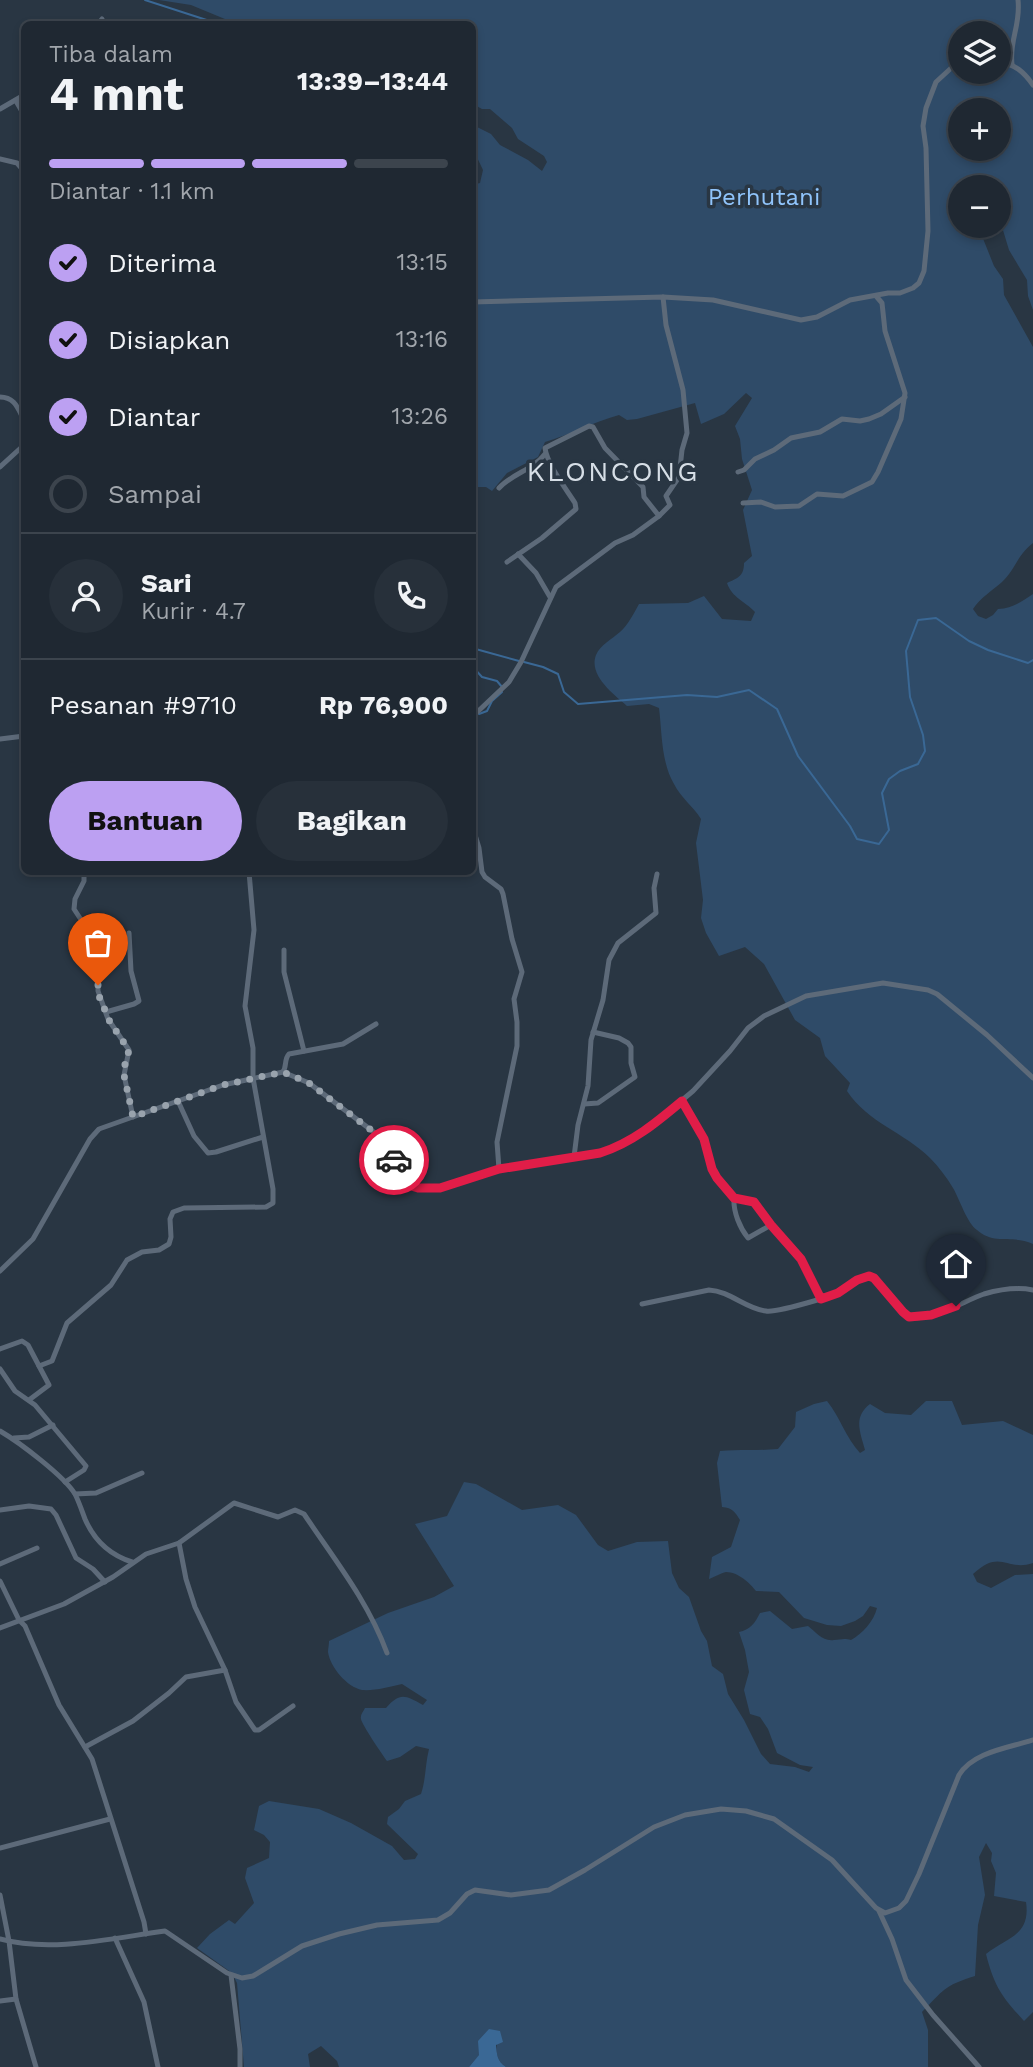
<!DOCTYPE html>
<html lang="id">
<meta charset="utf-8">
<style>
body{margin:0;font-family:"Work Sans",sans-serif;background:#27303a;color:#f1f3f6;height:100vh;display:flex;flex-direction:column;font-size:26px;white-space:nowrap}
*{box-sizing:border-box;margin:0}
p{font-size:23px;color:#a1a6ac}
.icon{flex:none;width:38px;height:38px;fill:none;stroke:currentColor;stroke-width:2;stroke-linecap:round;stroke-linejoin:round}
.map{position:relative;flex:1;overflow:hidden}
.sheet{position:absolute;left:21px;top:21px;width:455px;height:854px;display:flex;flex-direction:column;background:#1f2832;border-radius:10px;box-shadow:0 4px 10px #0003,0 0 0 2px #3c444d}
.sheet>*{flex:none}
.buttons{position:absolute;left:948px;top:21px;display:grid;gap:14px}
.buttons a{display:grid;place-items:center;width:63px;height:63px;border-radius:50%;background:#1f2832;box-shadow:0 4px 10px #0003,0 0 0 2px #3c444d;font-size:35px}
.pin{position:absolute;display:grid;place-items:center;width:60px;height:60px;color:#fff;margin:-72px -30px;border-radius:50% 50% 50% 0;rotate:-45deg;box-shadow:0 0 7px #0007}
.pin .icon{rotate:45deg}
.courier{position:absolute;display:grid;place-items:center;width:70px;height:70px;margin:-35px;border:5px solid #e11d48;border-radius:50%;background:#fff;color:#222;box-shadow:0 2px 9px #0007}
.summary em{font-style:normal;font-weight:700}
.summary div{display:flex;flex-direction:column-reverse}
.summary{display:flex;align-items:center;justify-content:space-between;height:119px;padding:0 28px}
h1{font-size:46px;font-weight:700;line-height:52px}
.bar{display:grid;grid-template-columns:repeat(4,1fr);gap:10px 7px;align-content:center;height:84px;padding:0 28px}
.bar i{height:9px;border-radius:5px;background:#3c444d}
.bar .on{background:#bca0f2}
.bar p{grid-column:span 4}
.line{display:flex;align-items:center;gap:18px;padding:0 28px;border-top:2px solid #3c444d}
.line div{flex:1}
.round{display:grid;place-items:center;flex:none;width:74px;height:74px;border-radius:37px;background:#27303a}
ol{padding:0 28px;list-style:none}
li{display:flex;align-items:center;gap:21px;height:77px}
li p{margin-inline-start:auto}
li .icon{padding:7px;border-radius:50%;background:#bca0f2;color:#111;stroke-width:4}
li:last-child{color:#a1a6ac}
li i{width:38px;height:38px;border:4px solid #3c444d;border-radius:50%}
.button{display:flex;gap:14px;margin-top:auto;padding:14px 28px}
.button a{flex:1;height:80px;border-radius:42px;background:#bca0f2;color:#111;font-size:28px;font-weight:700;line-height:80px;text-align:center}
.button a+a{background:#27303a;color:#f1f3f6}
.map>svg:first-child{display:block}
</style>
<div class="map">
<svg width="1033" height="2067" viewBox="0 0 1033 2067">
<rect width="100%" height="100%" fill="#293643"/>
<g fill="#2f4b68" fill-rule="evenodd">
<path d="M159,0H1033V310L1028,296L1027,280L1009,250L999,217V187H987L984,183C975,183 969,187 961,187V226H982V236L994,266L1003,279L1004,295L1033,347V543C1017,555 1016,569 1002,582C992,591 981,597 973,609L978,616L986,619L993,615L998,609C1013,608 1021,602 1033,594V1244C1013,1234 995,1246 977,1230C967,1223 960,1200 953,1188C947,1178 939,1167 930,1158C904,1132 868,1123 847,1091L850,1083L825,1056L820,1038L795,1020L764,964L745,947L719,956L706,933L701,918L703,900L696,843L701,819C693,806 681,798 674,784C661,762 662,732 659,708L649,704L627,706C615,695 588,676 596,655C600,645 612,639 620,632C628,625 634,613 639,604L688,603L704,596L722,619L751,621L755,612C745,601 732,598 727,583C738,578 744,576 744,563L752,556L743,510L752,490L742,459L740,439L735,426L752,398L746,393L724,414L701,424L695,403L637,419L627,420L619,415C593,422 570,435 545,442L538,457L507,473L492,491L486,487H473L472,185L480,183L483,170L473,149V125L491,134L500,145L528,160L542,171L547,162L544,156L518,139L512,128L490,109H482L473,104L472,24H237L191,5ZM961,33H999V72H961ZM961,110H999V149H961Z"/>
<path d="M827,1401C840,1417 846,1438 860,1453L865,1450C860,1432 853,1417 870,1404L885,1413L911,1415L926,1401H952L962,1425L1003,1421L1033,1435V1563C1006,1572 1001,1548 973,1574L977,1582L991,1588L1015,1575L1033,1574V2012L1024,2021C1002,1997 994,1986 986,1954C1006,1938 1031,1936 1026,1902L994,1896L996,1873L991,1861L992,1853L986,1843L979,1857L985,1895L978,1925L975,1976C943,1986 944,1990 922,2012L928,2030V2067H506C493,2059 496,2044 500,2031L469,2067H339L337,2061L321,2046L308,2054L310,2067H244L237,1983L232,1973L197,1948L210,1934L229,1920L235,1924L254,1903L245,1878L247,1868L269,1858L270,1842L264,1835L254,1830L259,1806L269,1801L319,1809L351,1823L392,1846L404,1860L415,1859L418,1854L387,1824L388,1817L399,1809L405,1801L421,1794C426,1779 425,1765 429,1749L416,1746L400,1757L387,1761C382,1754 362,1725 361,1719C360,1715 363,1712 365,1708H386C400,1692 405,1695 423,1705L427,1700L402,1684C390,1687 374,1691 362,1690C347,1687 330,1667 328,1652C328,1649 329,1645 329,1641L388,1613L434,1597L454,1586L415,1524L447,1516L464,1482L476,1484L522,1510L558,1505L576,1515L598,1545L608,1551L637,1542L668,1541L672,1573L679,1588L689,1597L701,1631L707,1641L712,1666L723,1674L728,1694L744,1720L761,1754L770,1764L795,1767L809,1772L813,1767L800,1765L777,1753L768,1729L760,1717L750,1714L744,1690L749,1672L745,1650L739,1632C750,1630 755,1623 760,1613L770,1611L792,1629L808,1626C816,1632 823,1642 834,1640C841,1640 843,1638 851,1640C862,1634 874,1621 877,1608L870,1606L863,1616L855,1621L841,1626L827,1625L804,1618L779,1592L756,1591C750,1583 738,1572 726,1572C721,1573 714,1577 709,1579L712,1557L731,1547L740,1520C735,1512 733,1508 722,1507L717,1463L720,1451C739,1449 758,1451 778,1449L795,1427L796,1412L814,1404Z"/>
</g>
<path fill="#3a6895" d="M489,2029L500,2031L503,2042L496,2045C497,2055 497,2061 506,2067H469L479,2055L478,2041Z"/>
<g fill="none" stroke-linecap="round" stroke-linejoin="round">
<g stroke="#3a6895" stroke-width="2">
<path d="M145,0L219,24"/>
<path d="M472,648L519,661"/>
<path d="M524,662L543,667L558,674L564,692L578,704L687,695L717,697L749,690L777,709L798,756L850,826L857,839L879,844L889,830L882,793L889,779L900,771L918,764L925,751L923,735L910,697L906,651L918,620L936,618L969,641L988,650L1028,663L1033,660"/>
<path d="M472,666L482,677L497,681L502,687"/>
<path d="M479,714L487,711L492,701L502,692"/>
</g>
<g stroke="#5d6a79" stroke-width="5">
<path d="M98,24L102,19"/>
<path d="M999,62C1015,64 1024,72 1033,85"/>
<path d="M1012,64C1009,40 1021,25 1018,0"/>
<path d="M16,101L24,115"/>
<path d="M0,109L24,95"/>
<path d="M0,159L17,163L24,171"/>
<path d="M472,302L663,297L713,300L801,320L817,317L850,300L888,293H900L913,288L919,283L924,271L928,231L926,148L923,126L926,108L936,82L961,59"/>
<path d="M0,397C15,397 18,409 24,420"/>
<path d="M0,467L24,445"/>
<path d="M738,472L744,470L755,459L774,450L791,438L820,432L842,419L860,421L869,419L881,414L905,397"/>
<path d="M499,488C513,473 533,470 545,454"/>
<path d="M743,503L761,502L775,507L799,506L817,494L843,496L872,482L878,472L901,419L905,393L885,331L882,303L876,296"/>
<path d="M518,554L536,573L550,597"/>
<path d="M507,562L542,538L576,509L575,503C566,489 547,464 545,448L589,426L593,427L605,448L643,487L644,497L659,516L670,505L666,496L679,477L682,450L687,433L683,390L666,325L663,297"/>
<path d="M472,717L509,682L521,662L556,587L615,543L633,535L659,516"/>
<path d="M0,739L24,736"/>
<path d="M472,825L479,848L482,872L485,877L501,889L503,894L512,939L522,972L514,999L517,1022V1046L497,1142L499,1169"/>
<path d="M84,872V881L75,899L74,909L91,935L98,968V991L108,1019L129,1050L124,1075L133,1117"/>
<path d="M284,950V972L304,1051"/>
<path d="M106,1012L134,1004L139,1001L131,971L129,933"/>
<path d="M283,1072C287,1066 284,1059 289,1054L343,1044L376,1024"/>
<path d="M178,1101L194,1136L208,1153L216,1152L263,1137"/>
<path d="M682,1101L704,1139L714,1173L734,1198L754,1202L771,1225L801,1259L821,1299L838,1293L857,1280L869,1276L874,1278L905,1315C925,1326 963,1301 984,1294C998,1290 1018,1287 1033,1290"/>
<path d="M584,1104L598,1103L635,1077L631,1063V1047L628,1043L619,1038L593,1032"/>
<path d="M574,1157L578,1125L588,1086L591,1040L603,1000L609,960L618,943L656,913L654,888L657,874"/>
<path d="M734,1198C733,1212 740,1228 748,1238L771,1225"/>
<path d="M0,1271L33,1239L90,1139L99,1129L223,1085L283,1072L309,1083L379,1136L386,1145L405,1181L408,1184L418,1188L446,1187L499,1169L600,1153L636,1137L661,1118L693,1091L730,1051L748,1028L764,1016L806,996L883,983L928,990L937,994L987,1035L1033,1078"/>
<path d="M642,1304L709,1290C730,1291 746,1309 766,1311C775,1313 810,1302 821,1299"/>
<path d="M0,1349L22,1341L28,1345L49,1385L29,1400"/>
<path d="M39,1366L52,1361L67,1323L111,1285L127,1260L142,1252L159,1250L169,1244L171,1237L170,1219L173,1212L184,1208L266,1207L273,1203V1189L253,1078V1048L245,1006L254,930L249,872"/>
<path d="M0,1369L15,1391L35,1405L86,1466L84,1470L65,1482"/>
<path d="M0,1431C19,1442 64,1476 75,1494C79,1502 82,1511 85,1519C94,1540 110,1555 132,1562"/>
<path d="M14,1438L29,1437L53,1425"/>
<path d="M75,1494L96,1493L142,1473"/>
<path d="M0,1510L29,1506L51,1509L56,1515L76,1558L93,1569L105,1582"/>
<path d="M179,1543L186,1579L195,1607L225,1670L236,1702L255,1730H259L293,1706"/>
<path d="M0,1564L37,1548"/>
<path d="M0,1581L19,1620L25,1626L59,1705L92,1759L144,1922L146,1934"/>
<path d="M0,1628L64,1604L113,1577L146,1554L179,1543L234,1503L278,1517L295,1510L304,1514C334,1559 368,1601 387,1653"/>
<path d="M85,1747L133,1721L169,1693L186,1677L225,1670"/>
<path d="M0,1848L110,1819"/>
<path d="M0,1895L9,1941L16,1999L36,2067"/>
<path d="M879,1911L892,1939L906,1980L933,2015L979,2067"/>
<path d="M115,1938L144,2002L158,2067"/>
<path d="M0,1939C51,1953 113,1938 165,1931L227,1973L242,1978L253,1976L302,1946L339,1934L377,1925L438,1920L450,1913L467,1894L475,1890L511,1895L549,1890L585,1870L654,1827L685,1815L721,1809L746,1811L774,1819L832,1860L876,1908L885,1913L899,1908L906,1901L919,1874L959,1775C973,1752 1008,1748 1033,1740"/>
<path d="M231,1975L240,2049V2067"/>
<path d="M0,2001L16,1999"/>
</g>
</g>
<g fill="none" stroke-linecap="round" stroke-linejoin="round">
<path stroke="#99a3ad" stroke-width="7" stroke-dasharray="0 12.6" d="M98,985L99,996L110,1022L129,1050L124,1068V1075L133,1117L223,1085L283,1072L309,1083L371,1130L386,1145L394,1160"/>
<path stroke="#e11d48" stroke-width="9" d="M394,1160L401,1176L408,1185L418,1188H440L499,1169L600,1153C632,1143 657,1122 682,1101L704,1139L712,1169L717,1178L734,1198L754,1202L771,1225L801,1259L821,1299L838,1293L857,1280L869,1276L874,1278L903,1312L909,1317L931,1315L956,1306"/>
</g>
<g text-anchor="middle" stroke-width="7" stroke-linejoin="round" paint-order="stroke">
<g font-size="24" fill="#90c4fb" stroke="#293643">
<text x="764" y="205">Perhutani</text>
</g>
<g font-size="28" letter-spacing="2" fill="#d6dee6" stroke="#293643">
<text x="613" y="481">KLONCONG</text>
</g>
</g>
</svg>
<div class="buttons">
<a><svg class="icon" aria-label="layers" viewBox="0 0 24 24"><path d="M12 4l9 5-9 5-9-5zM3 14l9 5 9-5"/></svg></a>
<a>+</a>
<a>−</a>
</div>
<div class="pin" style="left:98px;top:985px;background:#ea580c"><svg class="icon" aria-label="bag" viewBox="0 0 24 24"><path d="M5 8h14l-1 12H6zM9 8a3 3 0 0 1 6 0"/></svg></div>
<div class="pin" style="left:956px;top:1306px;background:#1f2937"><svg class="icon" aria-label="home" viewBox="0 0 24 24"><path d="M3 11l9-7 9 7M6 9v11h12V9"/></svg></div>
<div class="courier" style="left:394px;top:1160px"><svg class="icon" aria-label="car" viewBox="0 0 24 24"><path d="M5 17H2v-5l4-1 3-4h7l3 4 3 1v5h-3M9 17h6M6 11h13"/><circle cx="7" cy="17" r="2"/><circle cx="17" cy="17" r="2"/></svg></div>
<section class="sheet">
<div class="summary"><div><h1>4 mnt</h1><p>Tiba dalam</p></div><em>13:39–13:44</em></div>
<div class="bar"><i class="on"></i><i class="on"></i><i class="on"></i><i></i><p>Diantar · 1.1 km</p></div>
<ol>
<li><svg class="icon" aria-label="check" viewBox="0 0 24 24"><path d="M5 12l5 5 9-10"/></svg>Diterima<p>13:15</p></li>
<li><svg class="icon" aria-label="check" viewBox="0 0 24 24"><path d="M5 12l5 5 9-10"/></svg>Disiapkan<p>13:16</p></li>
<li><svg class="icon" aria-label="check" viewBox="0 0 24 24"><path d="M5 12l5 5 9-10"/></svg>Diantar<p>13:26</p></li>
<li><i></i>Sampai</li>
</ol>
<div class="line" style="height:126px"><a class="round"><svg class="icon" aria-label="person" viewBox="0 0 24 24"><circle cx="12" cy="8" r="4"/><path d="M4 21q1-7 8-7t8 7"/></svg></a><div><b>Sari</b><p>Kurir · 4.7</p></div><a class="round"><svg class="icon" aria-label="phone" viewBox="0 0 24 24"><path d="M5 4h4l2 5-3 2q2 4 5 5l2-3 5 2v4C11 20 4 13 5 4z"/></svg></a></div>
<div class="line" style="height:91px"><div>Pesanan #9710</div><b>Rp 76,900</b></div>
<div class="button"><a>Bantuan</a><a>Bagikan</a></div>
</section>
</div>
